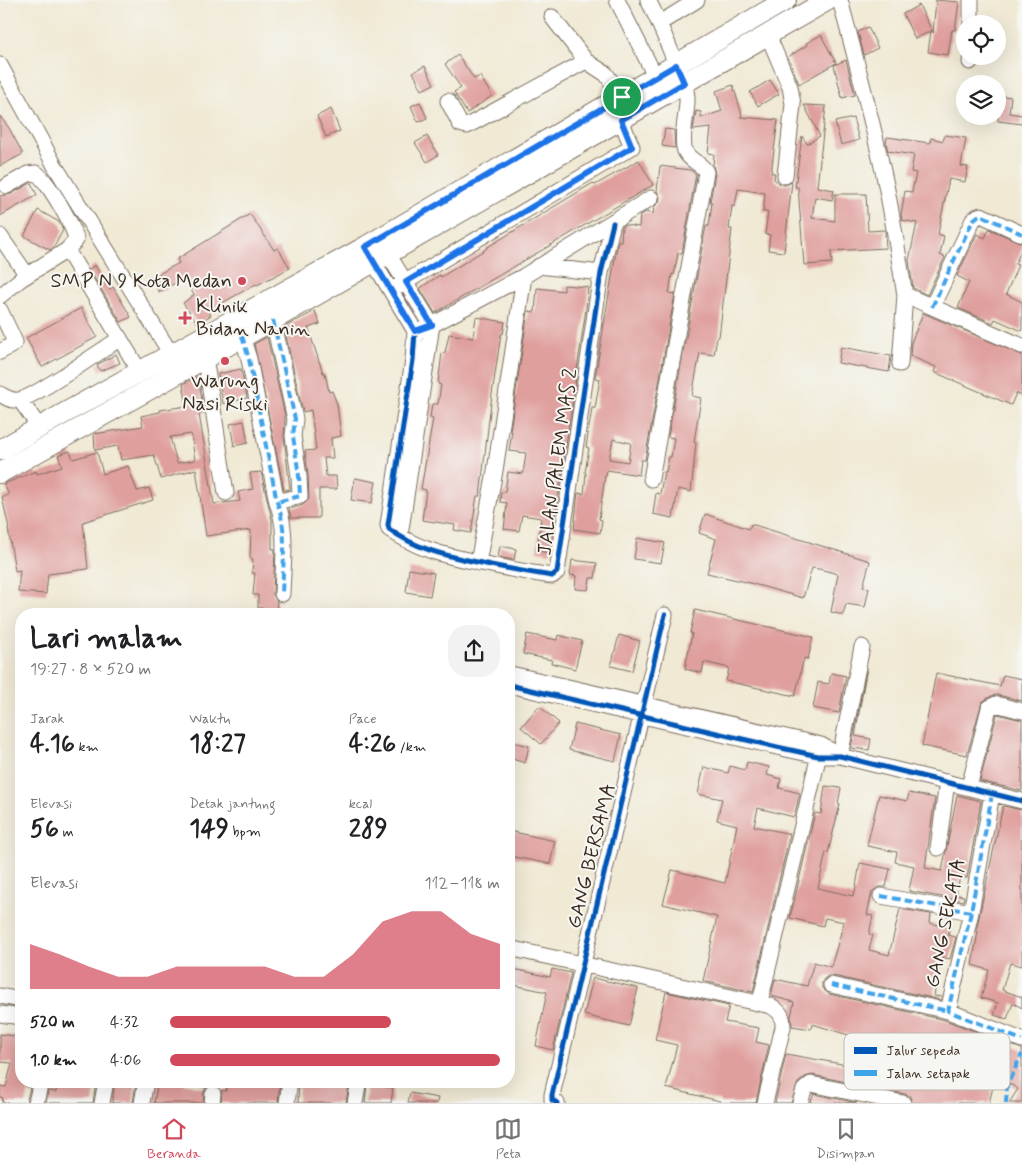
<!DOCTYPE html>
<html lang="id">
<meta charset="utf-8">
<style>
:root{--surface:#fff;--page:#f2f2f2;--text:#202124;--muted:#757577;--line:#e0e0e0;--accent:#d1495b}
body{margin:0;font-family:Mynerve,sans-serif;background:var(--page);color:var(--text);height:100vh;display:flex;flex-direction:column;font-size:19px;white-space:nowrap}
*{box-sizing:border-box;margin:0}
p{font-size:16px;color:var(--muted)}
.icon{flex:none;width:28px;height:28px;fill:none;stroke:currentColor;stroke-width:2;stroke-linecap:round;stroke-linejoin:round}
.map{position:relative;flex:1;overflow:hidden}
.side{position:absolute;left:15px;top:608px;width:500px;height:480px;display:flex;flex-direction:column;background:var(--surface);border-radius:20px;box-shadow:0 5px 20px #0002}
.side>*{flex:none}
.buttons{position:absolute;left:956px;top:15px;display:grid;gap:10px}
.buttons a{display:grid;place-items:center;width:50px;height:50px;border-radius:50%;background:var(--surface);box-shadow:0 5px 20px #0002;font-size:25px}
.pin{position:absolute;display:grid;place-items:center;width:42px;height:42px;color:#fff;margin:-21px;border:2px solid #fff;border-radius:50%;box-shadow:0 1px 5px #0007}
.round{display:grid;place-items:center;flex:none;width:52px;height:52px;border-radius:20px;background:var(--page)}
.summary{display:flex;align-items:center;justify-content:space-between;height:85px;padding:0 15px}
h1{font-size:28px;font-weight:700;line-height:38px}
.metrics{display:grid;grid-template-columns:repeat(3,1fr);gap:8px;height:85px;padding:5px 15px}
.metrics div{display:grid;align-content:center}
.metrics b{font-size:25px;font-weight:700}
.metrics small{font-size:14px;font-weight:400}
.metrics p{font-size:14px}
.chart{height:140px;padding:10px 15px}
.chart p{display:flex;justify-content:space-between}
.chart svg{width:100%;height:90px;margin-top:5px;fill:var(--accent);opacity:.7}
ul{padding:0 15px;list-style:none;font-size:16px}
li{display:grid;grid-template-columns:80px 60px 1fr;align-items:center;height:38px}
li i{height:12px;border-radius:6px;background:var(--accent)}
.tabs{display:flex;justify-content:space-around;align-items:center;height:70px;border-top:1px solid var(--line);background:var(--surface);font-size:14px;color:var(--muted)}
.tabs a{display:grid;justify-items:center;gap:2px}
.tabs .current{color:var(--accent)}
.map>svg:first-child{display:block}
.building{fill:#df9f9d;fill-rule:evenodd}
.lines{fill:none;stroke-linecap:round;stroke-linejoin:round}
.minor-casing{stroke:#7a6d5e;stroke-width:17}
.major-casing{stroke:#7a6d5e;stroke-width:22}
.minor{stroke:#fff;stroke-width:15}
.major{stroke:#fff;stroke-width:20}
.quiet{stroke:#3fa3ea;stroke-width:4;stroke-dasharray:8 4;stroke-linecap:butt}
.cycleway-casing{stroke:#f6f6f2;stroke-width:8}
.cycleway{stroke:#0057b8;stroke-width:5}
.route-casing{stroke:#fff;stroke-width:10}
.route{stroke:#1a73e8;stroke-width:6}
.poi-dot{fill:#d1495b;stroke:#f6f6f2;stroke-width:2}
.labels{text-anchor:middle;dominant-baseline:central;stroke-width:4;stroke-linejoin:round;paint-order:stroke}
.poi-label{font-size:20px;fill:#3b2a1e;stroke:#f6f6f2;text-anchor:end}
.street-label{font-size:20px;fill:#3b2a1e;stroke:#f6f6f2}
.key{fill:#f6f6f2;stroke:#beb9b2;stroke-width:1}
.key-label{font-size:14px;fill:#3b2a1e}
</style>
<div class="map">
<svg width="1022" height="1103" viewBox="0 0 1022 1103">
<rect width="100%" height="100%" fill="#f6f6f2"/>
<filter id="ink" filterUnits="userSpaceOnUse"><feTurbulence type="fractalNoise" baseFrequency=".02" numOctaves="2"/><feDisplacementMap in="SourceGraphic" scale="10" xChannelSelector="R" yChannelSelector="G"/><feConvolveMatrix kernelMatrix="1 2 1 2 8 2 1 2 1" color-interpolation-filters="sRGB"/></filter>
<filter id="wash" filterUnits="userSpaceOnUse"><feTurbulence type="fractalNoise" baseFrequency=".0096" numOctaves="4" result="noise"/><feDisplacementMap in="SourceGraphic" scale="20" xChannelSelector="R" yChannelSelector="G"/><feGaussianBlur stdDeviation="1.12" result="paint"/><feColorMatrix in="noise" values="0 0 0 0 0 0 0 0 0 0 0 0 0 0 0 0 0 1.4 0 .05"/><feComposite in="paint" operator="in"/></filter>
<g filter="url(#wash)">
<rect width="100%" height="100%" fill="#f0e9d4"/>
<g id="blocks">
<path class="building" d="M936,0L959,2L955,30H952L948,55L928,52L931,31L915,39L903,14L919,5L933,33Z
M868,27L878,48L864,55L858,32Z
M821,35L836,63L799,84L788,57L807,45L806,43Z
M458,55L474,79L480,76L492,96L467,113L454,92L461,88L445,64Z
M846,60L855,95L842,98L834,65Z
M425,66L434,84L422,90L413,72Z
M770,80L779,94L758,106L750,92Z
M733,85L742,115L740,117L778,120L771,173H775L774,179L780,184L784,185L792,182L784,252L768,250L770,235L765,234L768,212H763L765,193L738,189L735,206H732L729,229H732L719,337H717L714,355L700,353L692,396L701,398L694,442L696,443L691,492L678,489L673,518L653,514L656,493L660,494L664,472H666L669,457H671L674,438L668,437L706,226H709L712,202H710L715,174L713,165L714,154L708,153L711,128L693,130L696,111L701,112V118L722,111L716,91Z
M998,95L1011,97L1009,113L1022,115V124L998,121Z
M420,102L427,118L418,122L411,106Z
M804,105L826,106L817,187L834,190L832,200L815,197L812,218L835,221V194H866L868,231L885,230L886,248L831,251L832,263L804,265L798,187H795L802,136L807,144L820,136Z
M331,109L340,131L326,137L317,116Z
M0,116L9,128L23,154L0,166Z
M853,118L859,140L841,145L835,122Z
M665,129L674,130L675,148L662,146Z
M945,135L966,138L961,166L968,167L965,182L949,179L938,234L944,236L940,255L945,257L927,295L913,288L909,260L917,223L902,220L901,215L905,191L912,192L916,173L911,172L914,155L888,151L886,143L887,137L930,143L931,138L943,141Z
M427,136L438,155L427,162L415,143Z
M639,160L653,185L435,313L420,288L440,275L441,277L486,249V248L593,183L595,185Z
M660,166L690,170L696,174L682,253H678L674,275L672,274L669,293L675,294L645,460H641L639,475L607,470L606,476H605L599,519L602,520L600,533L574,529L578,493L584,494L586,473H585L589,448L586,447L592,408H595L600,379L595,378L617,246L618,241H621L622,227L625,225L639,227L640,215L646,212L653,214L654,207L659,202L660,197L657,191ZM613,439L631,443L628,462L609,459Z
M31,183L37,195L0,216V196L11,194Z
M38,210L59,222L63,230L54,247L50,250L24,236Z
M250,214L274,250L278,248L290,268L257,285L256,284L208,311L211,315L198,324L183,303L194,295L184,278L159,292L151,278L179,263L177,259Z
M989,229L1022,243V249L1015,264L1018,265L1006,294L1022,302V331L995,319L993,323L958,308L969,282L957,276L977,234L985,238Z
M95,265L110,289L113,287L131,317L121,322L89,269Z
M564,285L588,287L586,309L550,553L537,551L541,518L522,515L519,531L504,529L507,503L500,502L501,492H505L508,472L523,474L526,453L509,451L512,431H510L528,311L535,312L537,288L564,291Z
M81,308L97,337L42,367L26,338Z
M315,311L320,324L308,328L323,373H325L329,392L332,391L337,404L341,436L331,438L333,458H324L326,476H336L337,489H319V518H291L289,509L303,505L309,499L308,475L305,451L316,450L311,410L303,412L284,327Z
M923,313L1022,355V396L1016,393L1011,405L934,372L936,367L910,356L911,343Z
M476,317L505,322L503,334H501L492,394L480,496H477L471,533L454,530L455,525L422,520L426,490L421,489L433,419L430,418L432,404H438L441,385L438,384L442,353H445L449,334L473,338Z
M267,337L285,416L284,437L290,489L284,490L254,344Z
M841,347L891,356L889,372L838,363Z
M116,354L120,363L100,371L97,365Z
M241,369L247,398L223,404L218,374Z
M198,376L204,413L199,414L214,504L240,501L238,492L253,489L250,473L261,472L272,520V549H275L273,594L277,602L276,610L258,608V595H253L255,573H252L253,559L250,558L251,530L206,536L196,469L161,479L154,455L121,460L118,446L95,450L94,434L143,426L141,416L160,412V410L187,406L183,384ZM191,434L195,460L177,463L170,437Z
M244,421L248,443L234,446L230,424Z
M70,451L73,459L97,452L103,474L128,466L137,491L149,488L153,500L83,522L88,569L48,574L46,594L18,592L20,570L15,571L8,528H9L2,497L9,495L4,484L36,471L37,474L62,466L58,455Z
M355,478L376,482L372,503L351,500Z
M705,514L749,529L751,524L870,561L863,587L869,588L865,607L846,604L843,615L831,612L838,574L819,569L812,568L803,598L750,583L707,573L716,539L699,533Z
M637,538L665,543L661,563L634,559Z
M500,546L516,549L514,560L498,557Z
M572,560L597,563L595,578H590L588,590L575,589L576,576L570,575Z
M409,569L434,573L430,596L406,592Z
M695,610L813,637L808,659L804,658L795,696L726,681L729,668L704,662L702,673L685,669L692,633H690Z
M527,634L557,640L558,635L582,641L575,669L551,663L552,660L523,654Z
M619,635L640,641L632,671L611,666Z
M867,667L855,736L871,739L869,750L851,748Z
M831,673L846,676L839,713L813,708L818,682L829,684Z
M936,673L1000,686L1003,675L1022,679V701L998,695L991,696L982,702L967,755L922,746Z
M539,706L559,723L541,744L521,727Z
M997,714L1022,720V791L980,781Z
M575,724L621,735L615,761L569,750Z
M509,741L529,746L525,763L509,758Z
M747,762L769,767L767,775L781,779L779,788L800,793L794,817L758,808L754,826L790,834L753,992L703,981L717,917L663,904L672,870L725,883L737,825L717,820L722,799L698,794L704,767L728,773L730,766L745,770Z
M825,786L841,788L838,803L840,804L828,853L826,852L818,888L853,896L854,892H855L860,863L890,869L886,887H878L872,892L867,915L873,916L869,934L873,935L869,950L889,955L900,909L931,914L930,923L950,928L948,935L956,937L950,959L941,957L934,996L942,997L941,1000L833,976H828L824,979L822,983V988L829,994L945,1020L1022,1049V1103H1009L1018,1089L996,1075L989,1103H912L910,1096L905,1094L812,1075L805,1077L798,1083L791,1103H775L786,1054L847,1065L852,1036L812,1024L811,1029L792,1026L791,1017L794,1002L771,996L775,979L807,986L814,962L831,967L844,922L825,918L823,926L790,918L815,813L821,814Z
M909,793L935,798L925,868L942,871L957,795L981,801L967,878L960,877L956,895L964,896L963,901L909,891L914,866L895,862L897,852L867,846L879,795L907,801Z
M1003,806L1022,810V966L1010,963L1002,990L1022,997V1008L1013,1003L1007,1019L994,1015L998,1003L981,998L989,970L972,965L978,931H976Z
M509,831L555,841L550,864L509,856Z
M509,968L550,977L552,969L571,973L553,1050L536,1046L547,992L509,984Z
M593,978L638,988L629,1026L584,1015Z
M666,992L729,1006L725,1022L759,1028L756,1042L769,1045L756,1103H720V1101L666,1088L677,1045L655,1040Z
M0,1034L21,1037V1081H27L26,1087L30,1088L26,1103H2L3,1098L0,1097V1086L6,1087L12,1063L0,1062Z
M58,1081H96L93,1103H46L48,1091L56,1092Z
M115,1081L136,1083L133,1103H112Z
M158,1081H184L183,1083L206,1088L204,1092L203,1103H154Z
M228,1081H280L278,1103H221L222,1090L226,1091Z
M299,1081H330L349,1085L346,1103H298Z
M367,1084L393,1088L391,1103H365Z
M410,1093L438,1098L437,1103H408Z
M814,1094L857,1103H810Z"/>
</g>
</g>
<g filter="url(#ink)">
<use href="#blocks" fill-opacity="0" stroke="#7a6d5e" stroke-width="1"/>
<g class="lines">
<defs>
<path id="minor" d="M617,0L660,86
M648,0C659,21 667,42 676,64C680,75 686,84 687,97C688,111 680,137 685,151C689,161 702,163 706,172L651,479
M840,0C857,63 874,126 887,190C894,225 899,260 905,295L1022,346
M971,0V24
M552,17L586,61
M660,23L697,0
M768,35L790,87L793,104L785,176
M970,62L971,56
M0,65L55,166L171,354
M448,101L460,124L467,126L586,61L606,74L622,97
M7,186L28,174L36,173C46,178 75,228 76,240L67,250L140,372
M0,236L27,275
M383,246L432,325
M368,253L415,331
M539,266L601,273
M392,290L632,147L621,120
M0,296L21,279L67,250
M932,307L973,220L978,216L981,215L1022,234
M0,310L15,342L12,345L0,352
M273,320L295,419L293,436L299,476L300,496L277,502
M415,331L413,360L388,525L389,529C415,548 442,555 472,561C499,567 525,572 552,576L557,572L601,273L613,223
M415,331L432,325L524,276L651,198
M242,336L249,359L277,502C288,531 283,563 282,594
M205,357L226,493
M900,364L905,295
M0,394C5,397 11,401 18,400C30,400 104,349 119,339
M20,400L40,428
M400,536L432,325
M478,563L495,471L524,276
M509,680L511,674L821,745L839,755
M509,685L777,747L818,756H840L1022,801
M840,756L862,647
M969,787L989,708L996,704L1022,711
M992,794L971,912L948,1011L1022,1040
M938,848L947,782
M881,896L971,912
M509,948L771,1006C781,1012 783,1016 783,1027L765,1103
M831,985L948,1011
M0,996L21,1000
M760,1002L821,746
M0,1014L21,1017
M36,1103L41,1081
M102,1103L106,1081
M142,1103L146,1081
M212,1103L213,1094
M287,1103L290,1081
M355,1103L358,1086
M557,1103L552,1100V1095L665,615
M800,1103L804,1090L811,1084L903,1103"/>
<path id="major" d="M0,450L63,414L365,247L786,0
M0,473L273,320L828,0"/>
</defs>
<use href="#minor" class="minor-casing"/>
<use href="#major" class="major-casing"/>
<use href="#minor" class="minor"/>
<use href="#major" class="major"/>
<path class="quiet" d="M932,307L973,220L978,216L981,215L1022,234
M273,320L295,419L293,436L299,476L300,496L277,502
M242,336L249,359L277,502C288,531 283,563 282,594
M992,794L971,912L948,1011L1022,1040
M881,896L971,912
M831,985L948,1011
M1006,1103L1007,1085L1022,1054"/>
<defs>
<path id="cycleway" d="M415,331L413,360L388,525L389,529C415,548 442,555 472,561C499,567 525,572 552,576L557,572L601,273L613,223
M509,685L777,747L818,756H840L1022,801
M557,1103L552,1100V1095L665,615"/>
</defs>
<use href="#cycleway" class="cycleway-casing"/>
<use href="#cycleway" class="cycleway"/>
</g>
</g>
<g class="lines" filter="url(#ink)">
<defs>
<path id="route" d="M676,65L684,83L621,120L632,147L406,282L432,325L415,331L365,247Z"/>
</defs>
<use href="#route" class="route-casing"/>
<use href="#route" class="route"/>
</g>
<g class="poi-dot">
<circle cx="242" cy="281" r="5"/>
<path d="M182.5 310.5h5v5h5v5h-5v5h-5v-5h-5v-5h5z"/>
<circle cx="225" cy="361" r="5"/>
</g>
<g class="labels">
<g class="poi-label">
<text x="232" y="281">SMP N 9 Kota Medan</text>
<text x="196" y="306" text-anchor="start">Klinik<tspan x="196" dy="23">Bidan Nanin</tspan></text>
<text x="225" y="381" text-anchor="middle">Warung<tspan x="225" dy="23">Nasi Riski</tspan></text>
</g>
<g class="street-label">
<text transform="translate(558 462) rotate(-82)">JALAN PALEM MAS 2</text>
<text transform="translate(592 856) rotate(-76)">GANG BERSAMA</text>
<text transform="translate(946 923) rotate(-78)">GANG SEKATA</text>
</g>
</g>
<rect x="844" y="1033" width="166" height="57" rx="8" class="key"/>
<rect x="854" y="1047" width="23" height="7" fill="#0057b8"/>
<rect x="854" y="1070" width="23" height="6" fill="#3fa3ea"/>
<g class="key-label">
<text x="886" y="1055">Jalur sepeda</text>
<text x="886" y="1078">Jalan setapak</text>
</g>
</svg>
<div class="buttons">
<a><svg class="icon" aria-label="locate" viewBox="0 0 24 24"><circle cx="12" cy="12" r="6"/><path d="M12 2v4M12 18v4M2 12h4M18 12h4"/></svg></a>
<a><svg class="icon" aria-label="layers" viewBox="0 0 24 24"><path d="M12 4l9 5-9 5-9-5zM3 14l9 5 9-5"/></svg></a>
</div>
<div class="pin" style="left:622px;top:97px;background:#1e9e55"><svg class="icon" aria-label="arrive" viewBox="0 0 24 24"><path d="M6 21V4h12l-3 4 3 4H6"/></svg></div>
<section class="side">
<div class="summary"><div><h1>Lari malam</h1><p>19:27 · 8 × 520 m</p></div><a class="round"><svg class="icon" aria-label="share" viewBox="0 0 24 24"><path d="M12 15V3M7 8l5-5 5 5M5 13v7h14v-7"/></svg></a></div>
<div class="metrics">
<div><p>Jarak</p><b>4.16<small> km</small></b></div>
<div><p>Waktu</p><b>18:27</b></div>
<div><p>Pace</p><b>4:26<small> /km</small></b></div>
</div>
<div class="metrics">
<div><p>Elevasi</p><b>56<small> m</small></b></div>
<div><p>Detak jantung</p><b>149<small> bpm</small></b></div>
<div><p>kcal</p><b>289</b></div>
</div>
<div class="chart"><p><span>Elevasi</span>112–118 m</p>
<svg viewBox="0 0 160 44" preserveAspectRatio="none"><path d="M0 44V22L10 27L20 33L30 38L40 38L50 33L60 33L70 33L80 33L90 38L100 38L110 27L120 11L130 6L140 6L150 17L160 22V44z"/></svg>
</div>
<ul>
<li><b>520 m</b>4:32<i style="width:67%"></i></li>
<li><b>1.0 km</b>4:06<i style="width:100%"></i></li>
</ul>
</section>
</div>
<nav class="tabs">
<a class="current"><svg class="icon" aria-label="home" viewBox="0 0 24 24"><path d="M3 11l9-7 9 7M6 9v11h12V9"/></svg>Beranda</a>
<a><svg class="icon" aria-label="map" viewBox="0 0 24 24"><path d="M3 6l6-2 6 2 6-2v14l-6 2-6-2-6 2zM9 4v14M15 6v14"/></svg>Peta</a>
<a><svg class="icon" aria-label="saved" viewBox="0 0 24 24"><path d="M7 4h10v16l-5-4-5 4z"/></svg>Disimpan</a>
</nav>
